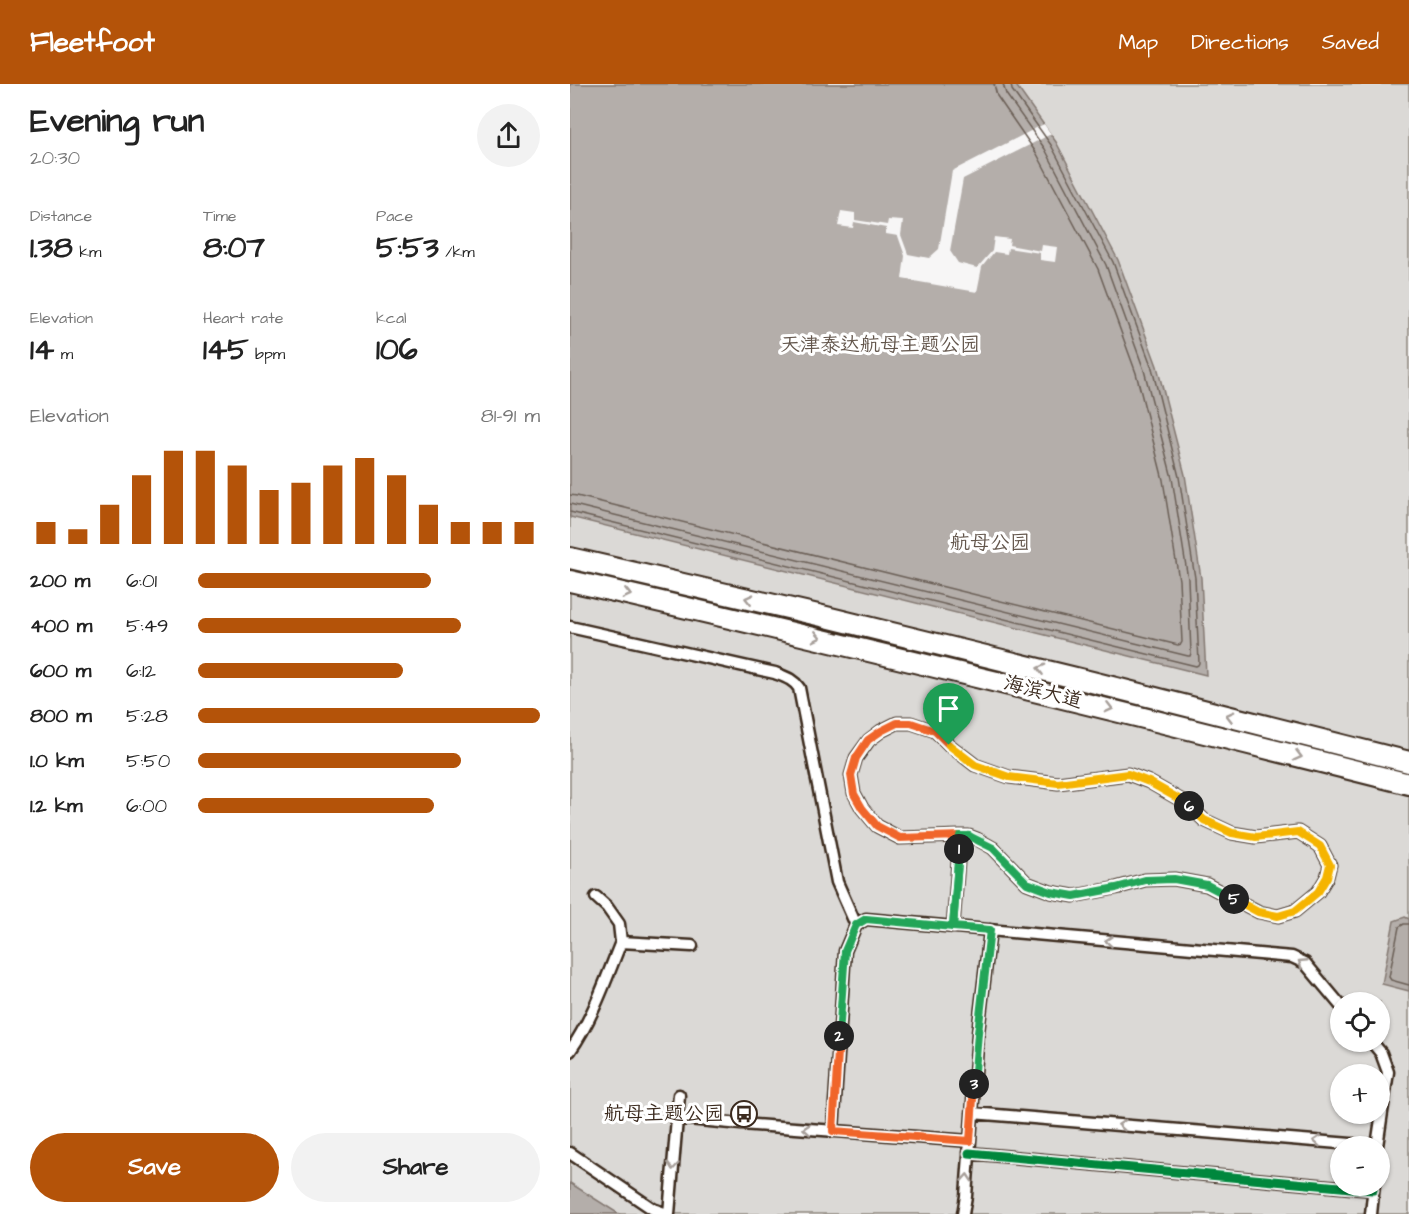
<!DOCTYPE html>
<meta charset="utf-8">
<style>
:root{--surface:#fff;--page:#f2f2f2;--text:#222;--muted:#767676;--accent:#b45309}
body{margin:0;font-family:"Architects Daughter","LXGW WenKai TC",sans-serif;background:var(--page);color:var(--text);height:100vh;display:flex;flex-direction:column;font-size:22px;white-space:nowrap}
*{box-sizing:border-box;margin:0}
p{font-size:20px;color:var(--muted)}
.icon{flex:none;width:33px;height:33px;fill:none;stroke:currentColor;stroke-width:2;stroke-linecap:round;stroke-linejoin:round}
.map{position:relative;flex:1;overflow:hidden}
.sheet{display:flex;flex-direction:column;background:var(--surface);width:570px}
.sheet>*{flex:none}
.buttons{position:absolute;left:760px;top:908px;display:grid;gap:12px}
.buttons a{display:grid;place-items:center;width:60px;height:60px;border-radius:50%;background:var(--surface);box-shadow:0 2px 4px #0004;font-size:30px}
.pin{position:absolute;display:grid;place-items:center;width:51px;height:51px;color:#fff;margin:-62px -26px;border-radius:50% 50% 50% 0;rotate:-45deg;box-shadow:0 0 6px #0007}
.pin .icon{rotate:45deg}
.km{position:absolute;width:30px;height:30px;margin:-15px;border-radius:50%;background:#222;color:#fff;font-size:16px;line-height:30px;text-align:center}
.round{display:grid;place-items:center;flex:none;width:63px;height:63px;border-radius:32px;background:var(--page)}
.summary{display:flex;align-items:center;justify-content:space-between;height:102px;padding:0 30px}
h1{font-size:33px;font-weight:700;line-height:45px}
.stats{display:grid;grid-template-columns:repeat(3,1fr);gap:9px;height:102px;padding:6px 30px}
.stats div{display:grid;align-content:center}
.stats b{font-size:30px;font-weight:700}
.stats small{font-size:16px;font-weight:400}
.stats p{font-size:16px}
.chart{height:168px;padding:12px 30px}
.chart p{display:flex;justify-content:space-between}
.chart svg{width:100%;height:108px;margin-top:6px;stroke:var(--accent);stroke-width:6}
.action{display:flex;gap:12px;margin-top:auto;padding:12px 30px}
.action a{flex:1;height:69px;border-radius:36px;background:var(--accent);color:#fff;font-size:24px;font-weight:700;line-height:69px;text-align:center}
.action a+a{background:var(--page);color:var(--text)}
ul{padding:0 30px;list-style:none;font-size:20px}
li{display:grid;grid-template-columns:96px 72px 1fr;align-items:center;height:45px}
li i{height:15px;border-radius:8px;background:var(--accent)}
header{display:flex;align-items:center;gap:36px;box-sizing:border-box;height:84px;padding:0 30px;background:var(--accent);color:#fff}
header strong{font-size:28px}
nav{display:flex;gap:33px;margin-inline-start:auto;font-size:21px}
main{display:flex;flex:1;min-height:0}
.map>svg:first-child{display:block}
.green{fill:#dbd9d6;stroke:#8b827a;stroke-width:1.5;fill-rule:evenodd}
.water{fill:#b4aeaa;stroke:#847972;stroke-width:1.5}
.pier{fill:#f7f6f6}
.lines{fill:none;stroke-linecap:round;stroke-linejoin:round}
.shore{stroke:#6b5f56;stroke-width:1.5}
.street-casing{stroke:#3b2a1e;stroke-width:15}
.highway-casing{stroke:#3b2a1e;stroke-width:24}
.street{stroke:#fff;stroke-width:10}
.highway{stroke:#fff;stroke-width:20}
.cycleway-casing{stroke:#fff;stroke-width:13}
.cycleway{stroke:#00873e;stroke-width:9}
.oneway{stroke:#a79f9a}
.split-1-casing{stroke:#fff;stroke-width:12}
.split-2-casing{stroke:#fff;stroke-width:12}
.split-3-casing{stroke:#fff;stroke-width:12}
.split-4-casing{stroke:#fff;stroke-width:12}
.split-5-casing{stroke:#fff;stroke-width:12}
.split-6-casing{stroke:#fff;stroke-width:12}
.split-7-casing{stroke:#fff;stroke-width:12}
.split-1{stroke:#f0652b;stroke-width:8}
.split-2{stroke:#22a559;stroke-width:8}
.split-3{stroke:#f0652b;stroke-width:8}
.split-4{stroke:#22a559;stroke-width:8}
.split-5{stroke:#22a559;stroke-width:8}
.split-6{stroke:#f5b400;stroke-width:8}
.split-7{stroke:#f5b400;stroke-width:8}
.labels{text-anchor:middle;dominant-baseline:central;stroke-width:6;stroke-linejoin:round;paint-order:stroke}
.park-label{font-size:20px;fill:#63564c;stroke:#fff}
.street-label{font-size:20px;fill:#3b2a1e;stroke:#fff}
.poi-label{font-size:20px;fill:#3b2a1e;stroke:#fff;text-anchor:end}
</style>
<header>
<strong>Fleetfoot</strong>
<nav><a>Map</a><a>Directions</a><a>Saved</a></nav>
</header>
<main>
<section class="sheet">
<div class="summary"><div><h1>Evening run</h1><p>20:30</p></div><a class="round"><svg class="icon" aria-label="share" viewBox="0 0 24 24"><path d="M12 15V3M7 8l5-5 5 5M5 13v7h14v-7"/></svg></a></div>
<div class="stats">
<div><p>Distance</p><b>1.38<small> km</small></b></div>
<div><p>Time</p><b>8:07</b></div>
<div><p>Pace</p><b>5:53<small> /km</small></b></div>
</div>
<div class="stats">
<div><p>Elevation</p><b>14<small> m</small></b></div>
<div><p>Heart rate</p><b>145<small> bpm</small></b></div>
<div><p>kcal</p><b>106</b></div>
</div>
<div class="chart"><p><span>Elevation</span>81–91 m</p>
<svg viewBox="0 0 160 44" preserveAspectRatio="none"><path d="M5 44V35M15 44V38M25 44V28M35 44V16M45 44V6M55 44V6M65 44V12M75 44V22M85 44V19M95 44V12M105 44V9M115 44V16M125 44V28M135 44V35M145 44V35M155 44V35"/></svg>
</div>
<ul>
<li><b>200 m</b>6:01<i style="width:68%"></i></li>
<li><b>400 m</b>5:49<i style="width:77%"></i></li>
<li><b>600 m</b>6:12<i style="width:60%"></i></li>
<li><b>800 m</b>5:28<i style="width:100%"></i></li>
<li><b>1.0 km</b>5:50<i style="width:77%"></i></li>
<li><b>1.2 km</b>6:00<i style="width:69%"></i></li>
</ul>
<div class="action"><a>Save</a><a>Share</a></div>
</section>
<div class="map">
<svg width="839" height="1130" viewBox="0 0 839 1130">
<rect width="100%" height="100%" fill="#f7f6f6"/>
<filter id="ink" filterUnits="userSpaceOnUse"><feTurbulence type="fractalNoise" baseFrequency=".0167" numOctaves="2"/><feDisplacementMap in="SourceGraphic" scale="12" xChannelSelector="R" yChannelSelector="G"/><feConvolveMatrix kernelMatrix="1 2 1 2 8 2 1 2 1" color-interpolation-filters="sRGB"/></filter>
<g filter="url(#ink)">
<path class="green" d="M0,0H839V1130H0ZM771,918H810V957H771ZM771,990H810V1029H771ZM771,1062H810V1101H771Z"/>
<path class="water" d="M0,0H445L486,58L548,176L587,282L615,391L631,494L636,591L0,433Z
M835,833L839,835V907L812,900L824,837Z
M0,1099L49,1130H0Z"/>
<path class="pier" d="M474,40L481,50L393,95L380,167L388,179L407,184L422,167L424,153L440,155L439,161L471,167L472,161L487,163L485,178L470,176V169L438,164L437,170L424,168L412,183L407,208L332,195L335,172L328,152L316,150V144L284,138L283,144L268,142L271,127L285,129V136L317,141L318,136L333,137L331,151L338,170L359,174L369,165L382,87Z"/>
<g class="lines">
<path class="shore" d="M0,411L7,412L608,561L611,560L612,558L609,496L593,396L566,289L528,185L467,70L427,12L424,0
M0,420L618,572H620L621,569L618,495L602,394L574,286L536,181L475,65L436,10L433,0
M0,428L626,582L628,581L629,579L625,494L609,393L582,284L543,178L481,61L442,6L441,0
M839,840H834L829,843L819,893L821,896L839,901"/>
<defs>
<path id="street" d="M0,543L205,589C215,593 223,595 229,604L267,798L286,841
M26,813L37,823L49,840L51,858
M383,843L390,752L330,754L307,742L292,724L284,709L281,691L286,674L299,656L311,647L327,639H341L365,647L379,661L405,681L439,693L488,699L558,690L579,698L616,719L634,736L662,749L686,753L728,748L750,762L760,781L757,793L748,808L725,827L708,832L689,828L637,801L604,795L575,796L546,804L504,812L481,808L457,799L423,764L407,755L399,752H390
M801,957L811,969L818,988L807,1062
M0,967C23,934 36,895 51,858L122,862
M402,1029L805,1062
M108,1034L171,1040L400,1057
M263,1047L275,867L286,841L296,835L722,873L735,879L771,922
M0,1069L83,1125L97,1130
M399,1069L803,1106
M99,1130L109,1011
M393,1130L396,1112L408,949L420,846
M801,1130L804,1101"/>
<path id="highway" d="M0,474L248,531L522,598L839,678
M0,497C281,561 560,630 839,700"/>
</defs>
<use href="#street" class="street-casing"/>
<use href="#highway" class="highway-casing"/>
<use href="#street" class="street"/>
<use href="#highway" class="highway"/>
<defs>
<path id="cycleway" d="M383,843L390,752L330,754L307,742L292,724L284,709L281,691L286,674L299,656L311,647L327,639H341L365,647L379,661L405,681L439,693L488,699L558,690L579,698L616,719L634,736L662,749L686,753L728,748L750,762L760,781L757,793L748,808L725,827L708,832L689,828L637,801L604,795L575,796L546,804L504,812L481,808L457,799L423,764L407,755L399,752H390
M399,1069L803,1106"/>
</defs>
<use href="#cycleway" class="cycleway-casing"/>
<use href="#cycleway" class="cycleway"/>
</g>
<defs><path id="oneway-chevron" d="M-2-3.5L2.5 0L-2 3.5" fill="none" stroke-width="1.6" stroke-linecap="round" stroke-linejoin="round" transform="scale(1.5)"/></defs>
<g class="oneway">
<use href="#oneway-chevron" transform="translate(57 510) rotate(13)"/>
<use href="#oneway-chevron" transform="translate(179 515) rotate(-167)"/>
<use href="#oneway-chevron" transform="translate(247 553) rotate(13)"/>
<use href="#oneway-chevron" transform="translate(471 585) rotate(-166)"/>
<use href="#oneway-chevron" transform="translate(539 624) rotate(14)"/>
<use href="#oneway-chevron" transform="translate(660 632) rotate(-166)"/>
<use href="#oneway-chevron" transform="translate(728 672) rotate(14)"/>
<use href="#oneway-chevron" transform="translate(539 857) rotate(-175)"/>
<use href="#oneway-chevron" transform="translate(732 879) rotate(-147)"/>
<use href="#oneway-chevron" transform="translate(552 1041) rotate(-175)"/>
<use href="#oneway-chevron" transform="translate(237 1045) rotate(-176)"/>
<use href="#oneway-chevron" transform="translate(747 1057) rotate(-175)"/>
<use href="#oneway-chevron" transform="translate(103 1082) rotate(95)"/>
<use href="#oneway-chevron" transform="translate(397 1094) rotate(-86)"/>
</g>
</g>
<g class="lines" filter="url(#ink)">
<defs>
<path id="split-1" d="M379,661L365,647L341,639H327L311,647L298,656L286,674L281,691L284,710L292,724L307,742L330,754L390,752L389,765"/>
<path id="split-2" d="M269,952L275,867L286,841L296,835L383,843L389,765"/>
<path id="split-3" d="M269,952L263,1047L400,1057L404,1000"/>
<path id="split-4" d="M399,752H390L383,843L420,846L408,949L404,1000"/>
<path id="split-5" d="M399,752L423,764L457,799L481,808L504,812L546,804L575,796L604,795L637,801L664,815"/>
<path id="split-6" d="M619,722L634,736L662,749L686,753L728,748L750,762L760,781L757,793L748,808L725,827L708,832L688,828L664,815"/>
<path id="split-7" d="M379,661L405,681L439,693L488,699L558,690L579,698L616,719L619,722"/>
</defs>
<use href="#split-1" class="split-1-casing"/>
<use href="#split-2" class="split-2-casing"/>
<use href="#split-3" class="split-3-casing"/>
<use href="#split-4" class="split-4-casing"/>
<use href="#split-5" class="split-5-casing"/>
<use href="#split-6" class="split-6-casing"/>
<use href="#split-7" class="split-7-casing"/>
<use href="#split-1" class="split-1"/>
<use href="#split-2" class="split-2"/>
<use href="#split-3" class="split-3"/>
<use href="#split-4" class="split-4"/>
<use href="#split-5" class="split-5"/>
<use href="#split-6" class="split-6"/>
<use href="#split-7" class="split-7"/>
</g>
<defs>
<symbol id="bus-ring" viewBox="-11 -11 22 22"><circle r="9.5" fill="#fff" stroke="#3b2a1e" stroke-width="1.5"/><path d="M-5-6H5V4H4V6H2V4H-2V6H-4V4H-5ZM-3.5-4V0h7V-4ZM-3.5 1.2v1.5H-2V1.2ZM2 1.2v1.5H3.5V1.2Z" fill="#3b2a1e"/></symbol>
</defs>
<g fill-rule="evenodd">
<use href="#bus-ring" x="159" y="1015" width="30" height="30"/>
</g>
<g class="labels">
<g class="park-label">
<text x="310" y="261">天津泰达航母主题公园</text>
<text x="420" y="459">航母公园</text>
</g>
<g class="street-label">
<text transform="translate(473 608) rotate(14)">海滨大道</text>
</g>
<g class="poi-label">
<text x="154" y="1030">航母主题公园</text>
</g>
</g>
</svg>
<div class="buttons">
<a><svg class="icon" aria-label="locate" viewBox="0 0 24 24"><circle cx="12" cy="12" r="6"/><path d="M12 2v4M12 18v4M2 12h4M18 12h4"/></svg></a>
<a>+</a>
<a>−</a>
</div>
<div class="pin" style="left:379px;top:661px;background:#1e9e55"><svg class="icon" aria-label="arrive" viewBox="0 0 24 24"><path d="M6 21V4h12l-3 4 3 4H6"/></svg></div>
<b class="km" style="left:389px;top:765px">1</b>
<b class="km" style="left:269px;top:952px">2</b>
<b class="km" style="left:404px;top:1000px">3</b>
<b class="km" style="left:664px;top:815px">5</b>
<b class="km" style="left:619px;top:722px">6</b>
</div>
</main>
